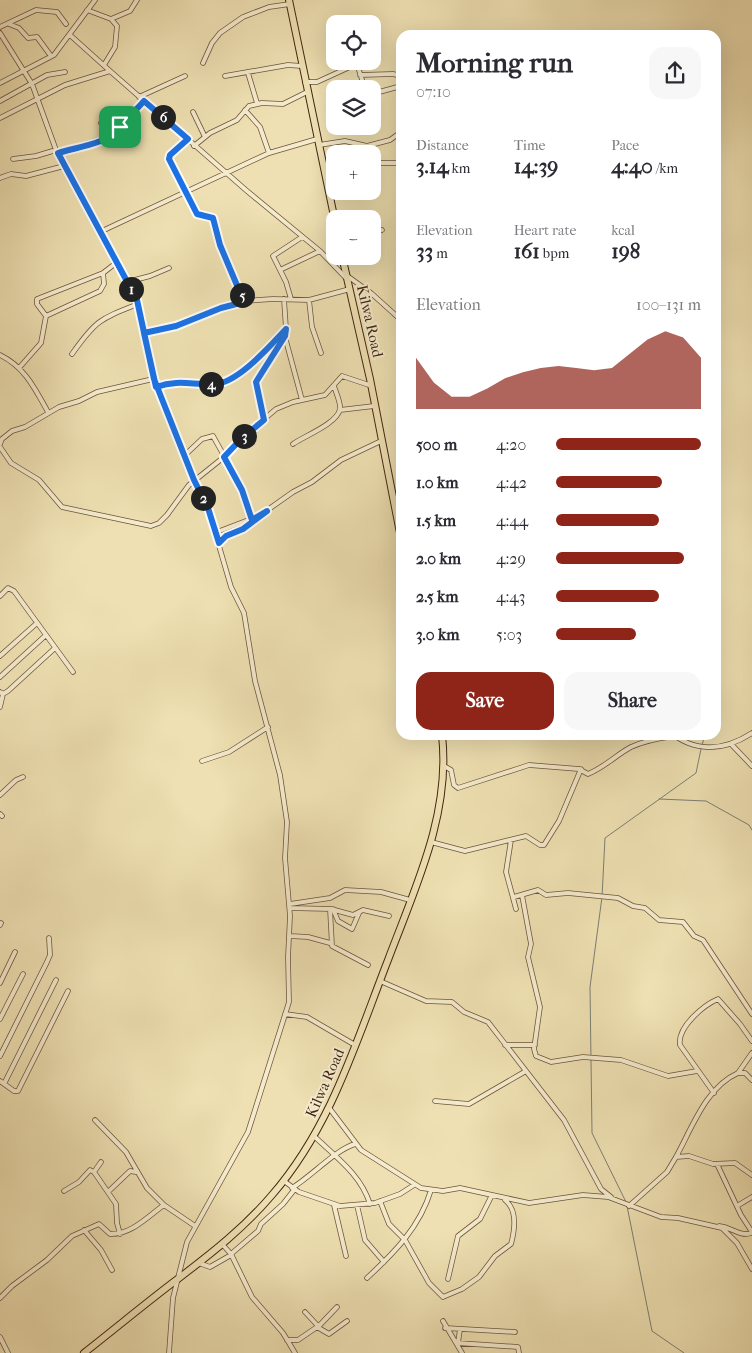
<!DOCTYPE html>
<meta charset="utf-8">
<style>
:root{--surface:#fff;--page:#f7f7f7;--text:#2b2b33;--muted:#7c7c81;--accent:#8f2418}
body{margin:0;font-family:"IM FELL French Canon",serif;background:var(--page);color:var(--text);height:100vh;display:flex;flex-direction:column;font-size:19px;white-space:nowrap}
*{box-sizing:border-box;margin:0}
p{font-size:16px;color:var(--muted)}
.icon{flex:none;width:28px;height:28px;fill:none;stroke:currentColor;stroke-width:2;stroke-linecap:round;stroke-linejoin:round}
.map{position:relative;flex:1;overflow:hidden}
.panel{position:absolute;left:396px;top:30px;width:325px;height:710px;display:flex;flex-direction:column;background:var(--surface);border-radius:15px;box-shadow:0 5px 20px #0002}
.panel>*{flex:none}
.tools{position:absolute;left:326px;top:15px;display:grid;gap:10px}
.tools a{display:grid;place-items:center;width:55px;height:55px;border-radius:10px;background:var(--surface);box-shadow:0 5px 20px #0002;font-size:25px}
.pin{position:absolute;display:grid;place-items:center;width:42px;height:42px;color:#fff;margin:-21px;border-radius:10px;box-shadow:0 2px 8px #0006}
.km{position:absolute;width:25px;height:25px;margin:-12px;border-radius:50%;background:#222;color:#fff;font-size:14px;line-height:25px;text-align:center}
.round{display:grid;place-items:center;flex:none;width:52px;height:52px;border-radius:15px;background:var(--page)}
.summary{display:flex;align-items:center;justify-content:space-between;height:85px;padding:0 20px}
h1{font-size:28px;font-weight:800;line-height:38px}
.stats{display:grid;grid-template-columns:repeat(3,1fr);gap:8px;height:85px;padding:5px 20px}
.stats div{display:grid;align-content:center}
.stats b{font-size:21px;font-weight:800}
.stats small{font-size:14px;font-weight:400}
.stats p{font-size:14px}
.chart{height:140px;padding:10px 20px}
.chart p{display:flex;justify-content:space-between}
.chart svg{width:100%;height:90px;margin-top:5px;fill:var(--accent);opacity:.7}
.primary-button{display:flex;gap:10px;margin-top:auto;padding:10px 20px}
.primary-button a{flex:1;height:58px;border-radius:15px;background:var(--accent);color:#fff;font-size:20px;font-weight:800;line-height:58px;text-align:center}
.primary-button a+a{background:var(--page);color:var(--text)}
ul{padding:0 20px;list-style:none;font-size:16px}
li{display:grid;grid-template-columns:80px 60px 1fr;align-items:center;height:38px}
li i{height:12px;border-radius:6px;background:var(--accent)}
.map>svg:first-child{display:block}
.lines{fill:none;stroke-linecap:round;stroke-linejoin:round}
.stream{stroke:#7b7f77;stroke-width:1}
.minor-casing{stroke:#6e543c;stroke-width:5.5}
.highway-casing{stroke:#432614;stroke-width:8}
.minor{stroke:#f4ebcd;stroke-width:4}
.highway{stroke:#eee0b2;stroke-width:6}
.route-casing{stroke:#fff;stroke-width:10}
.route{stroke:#1a73e8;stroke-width:6}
.labels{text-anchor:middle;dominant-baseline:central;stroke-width:4;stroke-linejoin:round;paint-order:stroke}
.street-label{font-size:15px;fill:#432614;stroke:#f4ebcd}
</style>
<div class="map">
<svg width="752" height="1353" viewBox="0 0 752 1353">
<rect width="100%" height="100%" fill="#eee0b2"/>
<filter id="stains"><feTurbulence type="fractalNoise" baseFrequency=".004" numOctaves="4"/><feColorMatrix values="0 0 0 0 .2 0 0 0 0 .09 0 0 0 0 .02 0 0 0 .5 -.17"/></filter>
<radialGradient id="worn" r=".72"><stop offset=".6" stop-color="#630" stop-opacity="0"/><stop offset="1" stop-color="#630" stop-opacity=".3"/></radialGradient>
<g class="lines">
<path class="stream" d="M716,685V688
M702,745L705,735
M659,799L706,801L749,825L752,830
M626,1202L592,1133L590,987L602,897L605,838L696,773L701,749
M627,1206L652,1331L684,1353"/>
<defs>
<path id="minor" d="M87,10L111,19L117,26L115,47L104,65
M111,19L130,11L137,0
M9,24L19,28L28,38L37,37L51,56
M0,27L36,10L57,12L66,24
M0,33L32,84L56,150L137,300L153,379L194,480L208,508L231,587L244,613L255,681L280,775L287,822L285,858L290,916L288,957L289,1002L248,1132L187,1242L173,1298L169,1353
M70,35L110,71
M203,63L212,43L220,33L243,17L269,7L290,4
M357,64L365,89
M248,73L257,103
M360,75L393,74L401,76
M225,76L288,65L302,66
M305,82H317L363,61
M0,83L54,55L95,0
M372,94L401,86
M139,97L185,76
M0,101L47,75L65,72
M245,110L260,127L269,153
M193,112L205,137
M0,118L65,85L110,71L247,191L320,251L345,277
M101,123L106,131L117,132
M188,139L170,155L169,159L197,214L213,218L220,245L244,301
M319,145L345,141L367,146L390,140L401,132
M194,146L210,133L237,120L249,106L262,103L283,104L307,92
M58,153L115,134L144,101
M13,159L36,156L56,150
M372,163H401
M0,178L11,174L26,176L64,166
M102,231L269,153L317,139
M372,232L382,230
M280,270L320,251
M346,275L371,293L401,320
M127,282L150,276L169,268
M291,299L286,282L273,256L302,237
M309,300L312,327L321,353
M46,316L37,304V299L103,273
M145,333L176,326L221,307L244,301L273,299L309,300L350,289
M285,337L302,400
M72,354C96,320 100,319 138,304
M0,355C25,367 35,389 48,412
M19,368L41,343L46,316L100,291L104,284L103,273L116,263
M156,387C183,377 197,388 221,384C236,381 274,341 286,329L284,299
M340,410L374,406
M265,420L256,382L285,336
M0,444L2,439L12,431L25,427L59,407L79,401L97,392L153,379
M293,444C304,436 337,424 340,409C341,403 336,393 334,386
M0,447L11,463L39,480L62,507L151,526L159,523L167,515L189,485L224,457L241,439L276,409L293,402L325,395L342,376L372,386
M184,456L202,439L213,436L243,490L252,519
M217,532L259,516L293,492L312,482L341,460L381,441
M219,543C227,533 241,529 252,521
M0,596L8,588L14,591L73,672
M0,656L37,623
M0,677L46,635
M0,692L3,694L8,691L55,648
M0,707L3,694
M732,745L752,766
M202,761L229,752L268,727
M444,766L451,770L454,785L458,788L529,765L579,769L588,774C605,767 616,755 631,747C644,741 660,738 674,736C679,738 683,741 688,743C711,752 732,746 752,733
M0,795L16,780L23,777
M0,814L2,816
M511,840L506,872L516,909
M431,842L465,851L526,836L540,845H544L559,821L581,769
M522,895L531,944L528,957L540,1007L534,1049L536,1056L551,1062L583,1057L621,1060L668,1076L697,1071
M514,897L538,890L546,895L568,893L618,898L633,906L645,908L659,920L683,922L694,936L703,940L752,1014
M290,904L330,898L345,890L381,892L410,900
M290,908L331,909L353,915L363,910L389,916
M330,909L332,946L368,965
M333,909L338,921L352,929L359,913
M0,925L1,923
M290,936L308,937L330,943
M380,981L426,1001L452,1002L464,1012L488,1022L564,1120L601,1189L611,1197
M0,983L15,952
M285,1014L307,1017L355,1045
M0,1019L23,974
M505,1045H535
M0,1056L47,962L50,955L49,938
M738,1073L752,1053
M0,1081L14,1091H18L68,991
M4,1084L56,980
M714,1093L680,1045C677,1027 704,1005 718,999L740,1024L752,1041
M435,1101L469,1104L526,1071
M330,1109L361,1150L421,1188L443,1191L460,1188L529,1203L583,1195L608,1197L661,1217L678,1218L722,1228L737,1243L752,1269
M95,1120L126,1152L147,1188L164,1205L195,1226
M315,1137C336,1157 361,1175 370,1204
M676,1157C692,1128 706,1087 738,1073H745L752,1080
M101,1162L94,1172L116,1204L117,1223L120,1234
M717,1164L741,1215L752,1232
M284,1181L299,1192L340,1206L375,1203L400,1194L414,1185
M292,1188C312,1176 335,1150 355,1144
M64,1191L79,1182L90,1170L94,1172
M109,1191L130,1171L136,1172
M380,1201L389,1224L405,1240L429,1283L443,1297L462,1289L479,1277L495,1256L511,1244C515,1229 518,1210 505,1200
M334,1205L346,1256
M357,1205L365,1240L384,1262
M629,1206L667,1172L676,1157L689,1156L713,1164L735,1163L752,1175
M737,1206L752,1197
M719,1226C732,1227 739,1237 752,1233
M84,1230L101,1250L112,1270
M222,1244L231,1254L252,1297L283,1333L295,1353
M231,1254L258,1231L261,1224L283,1204L294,1190
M199,1263L210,1267L231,1255
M367,1278C394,1253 420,1227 431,1190
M448,1279L458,1236L480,1219L492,1195
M0,1298L12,1286L47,1260L72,1236L99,1224L110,1234C131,1235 147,1217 164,1205
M305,1312L318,1326
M443,1321L462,1353
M317,1328L337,1307
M445,1328L515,1332
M0,1337L8,1353
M287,1340H298L317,1327L329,1334L347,1321
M457,1343L518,1347L519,1353
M458,1343L460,1329"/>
<path id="highway" d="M289,0L335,221
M342,256L370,379L401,538
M84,1353C116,1328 147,1302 179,1278C212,1253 245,1227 272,1195C331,1127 356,1042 388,960C415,888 451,814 442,735"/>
</defs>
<use href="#minor" class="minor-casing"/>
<use href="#highway" class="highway-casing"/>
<use href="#minor" class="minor"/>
<use href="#highway" class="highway"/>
</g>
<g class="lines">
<defs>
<path id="route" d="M120,127C109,144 76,147 58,153L137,300L154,379L194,480L208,508L219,543L226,536L243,529L267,511L252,520L242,490L224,457L241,439L264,420L256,382L285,336L286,329C270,346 237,384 214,384C192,385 179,379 156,387L144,333L176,326L221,308L244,302L220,245L213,218L197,214L169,159L170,155L188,139L144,101L120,127"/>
</defs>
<use href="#route" class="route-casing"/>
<use href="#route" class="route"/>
</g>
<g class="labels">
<g class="street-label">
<text transform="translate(370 321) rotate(77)">Kilwa Road</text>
<text transform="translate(325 1083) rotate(-66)">Kilwa Road</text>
</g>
</g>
<rect width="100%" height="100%" filter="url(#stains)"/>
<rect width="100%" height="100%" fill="url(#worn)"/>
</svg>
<div class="tools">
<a><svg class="icon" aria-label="locate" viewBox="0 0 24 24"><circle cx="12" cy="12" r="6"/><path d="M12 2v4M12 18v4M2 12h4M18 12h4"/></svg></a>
<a><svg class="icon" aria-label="layers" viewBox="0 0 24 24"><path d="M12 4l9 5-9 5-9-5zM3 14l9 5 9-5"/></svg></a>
<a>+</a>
<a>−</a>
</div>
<div class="pin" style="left:120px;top:127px;background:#1e9e55"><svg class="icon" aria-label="arrive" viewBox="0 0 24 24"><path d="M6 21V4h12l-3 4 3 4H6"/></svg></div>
<b class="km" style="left:131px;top:289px">1</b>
<b class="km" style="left:203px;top:498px">2</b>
<b class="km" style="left:244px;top:436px">3</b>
<b class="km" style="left:211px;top:384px">4</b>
<b class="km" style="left:242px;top:295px">5</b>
<b class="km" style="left:163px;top:117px">6</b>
<section class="panel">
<div class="summary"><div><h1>Morning run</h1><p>07:10</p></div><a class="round"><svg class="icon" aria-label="share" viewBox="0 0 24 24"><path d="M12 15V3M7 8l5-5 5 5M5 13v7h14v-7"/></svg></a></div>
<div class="stats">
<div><p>Distance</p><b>3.14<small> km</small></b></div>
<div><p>Time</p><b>14:39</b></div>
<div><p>Pace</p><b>4:40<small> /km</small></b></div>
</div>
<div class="stats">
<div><p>Elevation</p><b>33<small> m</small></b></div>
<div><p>Heart rate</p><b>161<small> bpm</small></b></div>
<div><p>kcal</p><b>198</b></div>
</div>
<div class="chart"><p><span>Elevation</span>100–131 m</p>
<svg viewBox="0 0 160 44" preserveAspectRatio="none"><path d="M0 44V19L10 31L20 38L30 38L40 34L50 29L60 26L70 24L80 23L90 24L100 25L110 24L120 17L130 10L140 6L150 9L160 19V44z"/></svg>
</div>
<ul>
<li><b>500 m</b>4:20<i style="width:100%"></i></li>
<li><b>1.0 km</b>4:42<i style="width:73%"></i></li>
<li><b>1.5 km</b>4:44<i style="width:71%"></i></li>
<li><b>2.0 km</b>4:29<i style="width:88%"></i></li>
<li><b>2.5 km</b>4:43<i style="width:71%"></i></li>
<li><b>3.0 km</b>5:03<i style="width:55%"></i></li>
</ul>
<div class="primary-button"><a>Save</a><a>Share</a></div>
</section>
</div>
